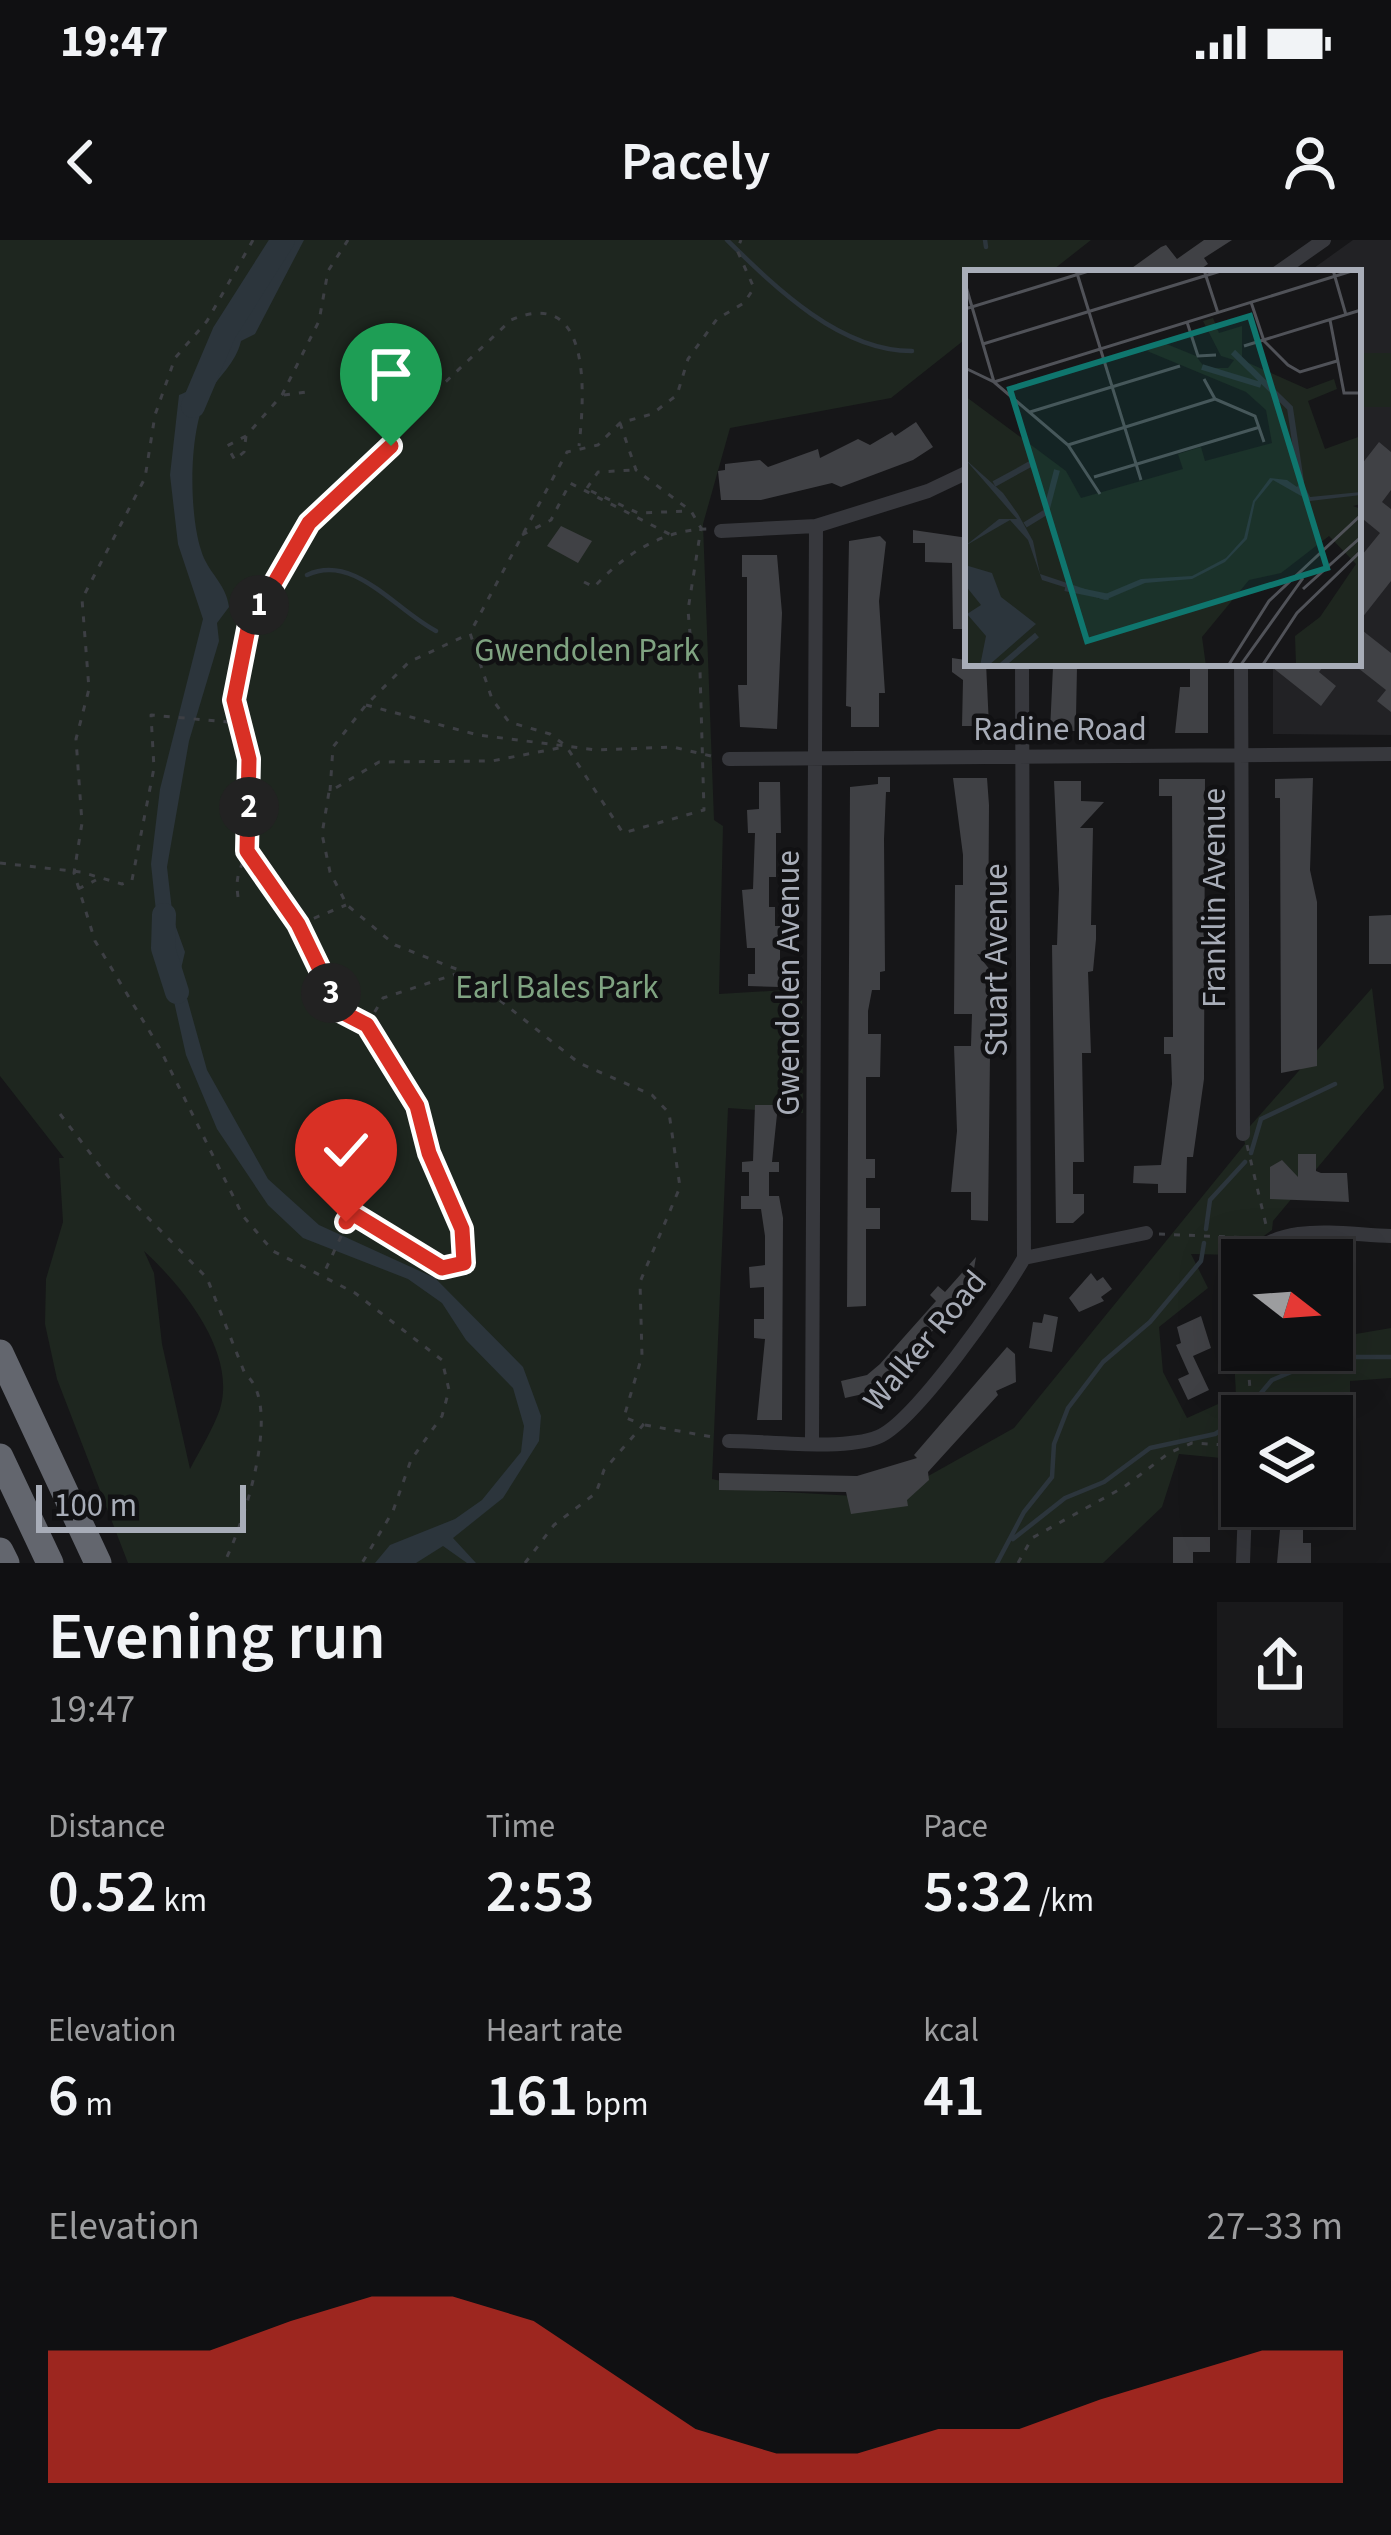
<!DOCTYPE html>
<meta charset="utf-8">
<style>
:root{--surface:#101012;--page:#19191b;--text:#f1f3f6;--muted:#9c9d9f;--line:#303032;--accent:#d93025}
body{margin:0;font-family:"Source Sans 3",sans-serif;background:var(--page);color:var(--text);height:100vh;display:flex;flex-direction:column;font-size:45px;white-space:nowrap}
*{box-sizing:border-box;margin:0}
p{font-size:39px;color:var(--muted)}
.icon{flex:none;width:66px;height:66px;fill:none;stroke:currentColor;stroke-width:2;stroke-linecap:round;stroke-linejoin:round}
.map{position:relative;height:1323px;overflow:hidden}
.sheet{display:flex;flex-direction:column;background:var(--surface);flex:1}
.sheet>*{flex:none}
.needle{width:78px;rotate:107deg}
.tools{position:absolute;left:1221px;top:999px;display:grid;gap:24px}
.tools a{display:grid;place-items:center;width:132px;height:132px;border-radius:0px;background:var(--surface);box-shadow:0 12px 48px #0002,0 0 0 3px var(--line);font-size:60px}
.scale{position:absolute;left:36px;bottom:30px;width:210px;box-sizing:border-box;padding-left:12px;border:6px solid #a8adb8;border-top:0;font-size:33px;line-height:42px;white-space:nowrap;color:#a8adb8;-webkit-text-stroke:9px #111113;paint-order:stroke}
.pin{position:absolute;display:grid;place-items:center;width:102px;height:102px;color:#fff;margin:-123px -51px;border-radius:50% 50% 50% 0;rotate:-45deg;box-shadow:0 0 12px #0007}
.pin .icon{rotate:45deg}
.km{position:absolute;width:60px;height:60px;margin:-30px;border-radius:50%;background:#222;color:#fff;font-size:33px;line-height:60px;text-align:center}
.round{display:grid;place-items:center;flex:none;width:126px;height:126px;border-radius:0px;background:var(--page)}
.headline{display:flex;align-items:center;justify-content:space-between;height:204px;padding:0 48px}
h1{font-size:66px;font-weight:600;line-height:90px}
.metrics{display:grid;grid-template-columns:repeat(3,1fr);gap:18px;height:204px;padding:12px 48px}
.metrics div{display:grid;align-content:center}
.metrics b{font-size:60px;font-weight:600}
.metrics small{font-size:33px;font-weight:400}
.metrics p{font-size:33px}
.chart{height:336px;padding:24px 48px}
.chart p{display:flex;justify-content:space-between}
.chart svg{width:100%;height:216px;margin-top:12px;fill:var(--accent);opacity:.7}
.status{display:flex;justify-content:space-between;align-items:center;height:84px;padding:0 60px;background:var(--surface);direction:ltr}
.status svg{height:33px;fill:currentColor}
header{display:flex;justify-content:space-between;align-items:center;height:156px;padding:0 48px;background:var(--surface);font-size:54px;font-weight:600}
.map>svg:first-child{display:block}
.built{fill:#222225}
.green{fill:#1e261f;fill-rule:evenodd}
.water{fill:#2c353c}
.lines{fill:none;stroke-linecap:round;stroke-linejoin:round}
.stream{stroke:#2c353c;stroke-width:4.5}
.river{stroke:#2c353c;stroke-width:24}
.building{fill:#404145}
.path{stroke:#3d3f44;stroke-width:3;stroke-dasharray:6 9;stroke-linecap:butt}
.street{stroke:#37383d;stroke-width:14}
.highway{stroke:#63666e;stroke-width:27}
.route-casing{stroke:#fff;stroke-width:24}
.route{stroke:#d93025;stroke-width:15}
.labels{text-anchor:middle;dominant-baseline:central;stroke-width:9;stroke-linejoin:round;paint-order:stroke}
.park-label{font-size:33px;fill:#7fa381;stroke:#111113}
.street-label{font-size:33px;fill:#a8adb8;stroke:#111113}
.inset-river{fill:none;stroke:#2c353c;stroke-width:6}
.inset-road{fill:none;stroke:#505258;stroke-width:3}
.view{fill:#0f766e;fill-opacity:0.15;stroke:#0f766e;stroke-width:6}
.inset-edge{fill:none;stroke:#a8adb8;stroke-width:6}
</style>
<div class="status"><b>19:47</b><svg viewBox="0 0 49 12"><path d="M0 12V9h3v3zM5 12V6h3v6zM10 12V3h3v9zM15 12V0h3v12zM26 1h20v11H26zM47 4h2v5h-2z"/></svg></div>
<header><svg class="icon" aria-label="back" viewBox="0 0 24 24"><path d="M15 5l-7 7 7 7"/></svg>Pacely<svg class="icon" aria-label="person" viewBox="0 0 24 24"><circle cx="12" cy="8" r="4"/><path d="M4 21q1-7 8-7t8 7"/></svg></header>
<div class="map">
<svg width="1391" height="1323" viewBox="0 0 1391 1323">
<rect width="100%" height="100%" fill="#161618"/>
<path class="built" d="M1353,0H1391V495L1273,494V423H1358V33H1307Z"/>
<path class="green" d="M0,0H1091L1049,33H968V97L891,158L730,188L703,284L714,580L723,586L719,754L802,749L803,873L728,868L712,1239L767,1251L889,1258L1014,1188L1245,904L1243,894L1372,748L1384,848L1273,981L1272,990L1238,1015L1191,1014L1208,1048L1159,1087L1163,1132L1187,1178L1236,1156L1234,1115L1332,1110V1098L1391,1088V1138L1350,1141L1351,1266H1332V1176H1242V1220L1179,1214L1162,1267L1103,1323H128L57,1139L45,1084L46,1039L63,982L59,918H64L0,836ZM144,1011C182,1046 237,1112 220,1169C213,1189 200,1210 190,1229L162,1104L154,1033Z
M1358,113H1391V167H1358Z"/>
<path class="water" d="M278,0H304L255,94L241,101C236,123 218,137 208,154C188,190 189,273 201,310C207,332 226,343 229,367L217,383L219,401L189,501L167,627L173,679L185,712L180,733L207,830L268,939L319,985L435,1038L523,1127L541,1176L539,1201L503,1258L453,1298L476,1323H467L443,1306L416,1323H375L390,1305L455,1279L482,1260L521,1212L524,1186L513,1148L466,1100L442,1063L408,1039L303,998L268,965L217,889L186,815L158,690L151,624L160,549L203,379L178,304L170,235L179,155C224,139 222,84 246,46C257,27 273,23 278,0Z"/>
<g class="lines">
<path class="stream" d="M727,0C776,48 840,111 912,111
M985,0L986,7
M307,335C355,313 395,370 436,391
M1251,913L1261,879L1335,844
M1206,989L1210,960L1245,922
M1261,1153L1272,1140L1327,1117H1391
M1013,1299L1065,1258L1104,1242L1150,1208L1215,1194L1236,1181
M997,1323L1024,1272L1052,1237L1054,1204L1068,1168L1103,1122L1150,1082L1201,1021L1204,1003"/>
<path class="river" d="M193,166L224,93L283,0
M164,675L163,708L177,752"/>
</g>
<path class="building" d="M1204,0H1232L1204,18L1208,24L1195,33H1125L1161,7L1166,5L1177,19Z
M916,182L933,207L913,220L841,247L832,243L761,260H721L718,231L725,230V224L760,220L768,227L818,209L820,218L858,199L870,205L892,192L895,196Z
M1379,202L1391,212V250L1382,262L1391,269V341L1358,383V320L1380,293L1358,275V229Z
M561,286L592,301L578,323L547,306Z
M913,290L968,298V389H953L952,323L925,322V303H913Z
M880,296L886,302L879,361L885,453H879V487H851V467L846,466L849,301Z
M742,315H777L782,373L777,489L740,487L738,445H747V337H742Z
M1358,387L1391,413V472L1377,461L1386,450L1358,428Z
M952,418L986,423L989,486H962L963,440L952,432Z
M1190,423H1208V493H1175L1180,447H1190Z
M1267,423H1326L1319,432L1336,446L1321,466Z
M1053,427H1077L1076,477H1092L1093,491H1050Z
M878,537H890V552H886L884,599L885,731L880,732V750H872L868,771V794H881L880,837H866V919H875V938H866V968H880V989H866V1066L847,1067L850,547L878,544Z
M953,538H987L989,565L988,715L977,714L991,731L988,981L971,980V952H951L957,891L954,806H971L972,774H954L955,645H963V615Z
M1313,538L1310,630L1317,662V826L1281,833L1280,558H1275V539Z
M1159,539H1205L1204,839L1193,917H1187L1186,953H1158V944L1133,943L1134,926L1161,925L1172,844L1171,814H1164V797H1173L1172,556H1159Z
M1054,541H1081V561L1104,562L1080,588H1093L1091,685H1096V699L1093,731L1088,732L1091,813H1082L1084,922H1073V954H1084V973L1073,983H1056L1052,705H1057L1059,649Z
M759,542H780L781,593H776V637H769V667H775V686H780V747L748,746V734H755V708H747L742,650L753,649L755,593H748L747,570L759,569Z
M1391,675V724H1369V676Z
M755,865H778L772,922H779V932H769V956H779L783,978L782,1180H757L765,1099L754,1098V1079H764V1047L750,1048L749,1027L765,1025V996L761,969H741V956H749V932H742V922L753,921Z
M1298,914H1316V931L1321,933H1347L1349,962L1270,959V927L1282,920L1298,937Z
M976,1017L973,1035L978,1040L895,1133L872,1152L845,1158L841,1141L867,1135L880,1124L936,1061L930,1055L938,1046L945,1052Z
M1091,1033L1097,1041L1103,1037L1112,1049L1101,1057L1104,1061L1079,1072L1069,1058Z
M1044,1074L1058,1077L1052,1112L1029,1108L1033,1082L1042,1083Z
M1201,1076L1211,1108L1193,1116L1209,1150L1188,1160L1178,1139L1189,1134L1176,1105L1181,1103L1177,1087Z
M1007,1107L1015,1114L1016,1142L996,1151L998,1155L928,1232L929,1240L907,1260L908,1266L851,1274L846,1252L719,1250V1233L857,1236L917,1218L914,1215Z
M1282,1268L1303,1273V1303H1311V1323H1277Z
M1173,1297H1210V1312H1193V1323H1173Z"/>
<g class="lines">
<path class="path" d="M253,0L207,81L175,118L155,175L145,238L82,359L89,449L76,499L82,583L74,633L95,701L159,807L243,976L273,1011L355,1053L442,1120L449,1150L442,1176L411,1220L393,1271L362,1323
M284,155L306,152
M620,183L636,230L691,271L701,288L688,370L691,405L700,431L704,570L623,593L566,506L550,494L509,482L492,459L470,393L567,212L598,205L620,183L652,174L677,155L688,119L717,79L744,63L754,48L737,10L741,0
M246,196L244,212L235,220L227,206L246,196L282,155L319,81L328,31L348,0
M587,248L598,232L634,230
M591,251L638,273L690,271
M522,295L551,280L570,243L675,297
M584,342L594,347C624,315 661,290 707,289
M366,465L478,495L597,510L673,507L715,517
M244,500L234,460L235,434L269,344L309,283L349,239L375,223L400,185L511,80C594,44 584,160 579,206
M330,551L333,507L366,465L409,422L469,394
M247,611L298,684L340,771L367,785L417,866L429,913L462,990L464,1023L443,1028L352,973L323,1035
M0,623L81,632L122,644L132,640L154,528L151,475L228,482L239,493
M78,649L96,640
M238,657C235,635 240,631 247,611C256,580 252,532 244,502
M300,684L346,665
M367,785L383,758L462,732
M60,874L110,939L207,1038L245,1134C284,1164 243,1286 224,1323
M1247,905L1267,989
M1159,994L1252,998
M1247,1110L1252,1176
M645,1185L718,1198
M525,1323L554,1285L596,1253L604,1230L643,1185L624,1177L642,1116L640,1042L680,947L669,873L652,855L579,823L464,732L395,705L347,665L330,632L322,594L329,552L379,522L492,521L564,507
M1018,1323L1032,1298L1124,1247L1169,1213L1192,1203L1242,1206"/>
<path class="street" d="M1277,33L1324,0
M721,291L816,286L928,251L968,232
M1022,423L1024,1018
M1241,423L1243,894
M729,519L1391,514
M1246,1020C1281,980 1343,995 1391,996
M1242,1026V1052
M729,1201C768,1201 844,1211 878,1197C914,1183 1004,1054 1024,1018L1146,993
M812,1201L816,286
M1243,1323L1245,1266"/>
<path class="highway" d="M0,1113L98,1323
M0,1217L50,1323
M0,1311L6,1323"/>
</g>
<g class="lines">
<defs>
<path id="route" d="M346,982L352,973L442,1028L464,1023L462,989L429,913L417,866L367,785L340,771L298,684L247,611L249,519L234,460L248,389L309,283L391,206"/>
</defs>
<use href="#route" class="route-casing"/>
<use href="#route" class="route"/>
</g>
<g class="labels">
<g class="park-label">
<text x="587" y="410">Gwendolen Park</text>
<text x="557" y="747">Earl Bales Park</text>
</g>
<g class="street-label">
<text x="1060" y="489">Radine Road</text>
<text transform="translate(1214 658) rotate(-90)">Franklin Avenue</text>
<text transform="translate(996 720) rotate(-90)">Stuart Avenue</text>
<text transform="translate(788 743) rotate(-90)">Gwendolen Avenue</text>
<text transform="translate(925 1101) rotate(-50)">Walker Road</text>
</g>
</g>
<g transform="translate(965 30)">
<rect width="396" height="396" fill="#161618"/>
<path d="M248,48L254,63L277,56V90L342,119L369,109L372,119L343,131L360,179L396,166V234L388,236L396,239V396L331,395L330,366L355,347L391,294L364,266L316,303L284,310L237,367L241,396H0V126L101,201L116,228L218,199L213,184L236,177L240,191L307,173L301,140L281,122L182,81L199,73L231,86L240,98H263L269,90L256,86L238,51Z" fill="#1e261f"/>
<path d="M0,189L38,223L53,244L68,271L75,304L138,325L176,309L227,306L261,288L279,268L288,231L305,208L322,210L332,217L337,211L345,227L396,222V225L345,231L308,210L290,232L282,269L260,292L227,309L180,313L140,330L77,310L63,270L45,250L0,276L34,249H52ZM0,295L27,303L36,327L71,354L23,396H15L21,366L2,344L16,335L0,315Z" fill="#2c353c"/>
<path class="inset-river" d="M268,82L325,138L336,212M237,97L296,115M29,214L69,192M60,255L81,242L92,200M100,318L144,327M36,396L72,365"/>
<path class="inset-road" d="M111,0L176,210M239,0L253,43M368,0L381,45M0,13L29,112M286,32L299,71L323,95L335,102L372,91M0,39L127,0M365,50L379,123H396M222,52L233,86L251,85M18,74L259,0M279,76L396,40M0,98L29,112L103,175L135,224M239,109L250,129L290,146L299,172M29,112L390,0M65,142L215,96M103,175L250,129M129,207L295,157M338,319L396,267M263,396L304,331L396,245M275,396L338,308M297,396L332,343L396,281"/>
<path class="view" d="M285,46L362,298L122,371L45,119Z"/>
<rect width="396" height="396" class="inset-edge"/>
</g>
</svg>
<div class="tools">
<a><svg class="needle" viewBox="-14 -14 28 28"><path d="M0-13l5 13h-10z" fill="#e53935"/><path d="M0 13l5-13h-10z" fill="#9c9d9f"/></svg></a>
<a><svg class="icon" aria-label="layers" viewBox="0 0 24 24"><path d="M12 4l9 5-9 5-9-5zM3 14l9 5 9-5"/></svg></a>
</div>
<div class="scale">100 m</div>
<div class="pin" style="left:391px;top:206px;background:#1e9e55"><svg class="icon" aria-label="arrive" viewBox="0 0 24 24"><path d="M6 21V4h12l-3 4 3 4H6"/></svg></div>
<div class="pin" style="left:346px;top:982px;background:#d93025"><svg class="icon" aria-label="check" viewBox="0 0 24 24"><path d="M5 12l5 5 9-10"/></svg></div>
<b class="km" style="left:259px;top:365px">1</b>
<b class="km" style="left:249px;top:567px">2</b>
<b class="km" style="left:331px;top:753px">3</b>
</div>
<section class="sheet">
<div class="headline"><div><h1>Evening run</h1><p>19:47</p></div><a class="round"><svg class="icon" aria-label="share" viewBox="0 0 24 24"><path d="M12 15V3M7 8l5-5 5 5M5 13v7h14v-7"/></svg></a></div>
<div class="metrics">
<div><p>Distance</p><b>0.52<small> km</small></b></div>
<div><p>Time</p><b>2:53</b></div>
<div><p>Pace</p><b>5:32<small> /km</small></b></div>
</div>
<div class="metrics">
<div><p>Elevation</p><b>6<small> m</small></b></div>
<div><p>Heart rate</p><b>161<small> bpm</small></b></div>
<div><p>kcal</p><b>41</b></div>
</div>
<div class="chart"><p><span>Elevation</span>27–33 m</p>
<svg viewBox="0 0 160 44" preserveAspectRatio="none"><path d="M0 44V17L10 17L20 17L30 11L40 6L50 6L60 11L70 22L80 33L90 38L100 38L110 33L120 33L130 27L140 22L150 17L160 17V44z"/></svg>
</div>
</section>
